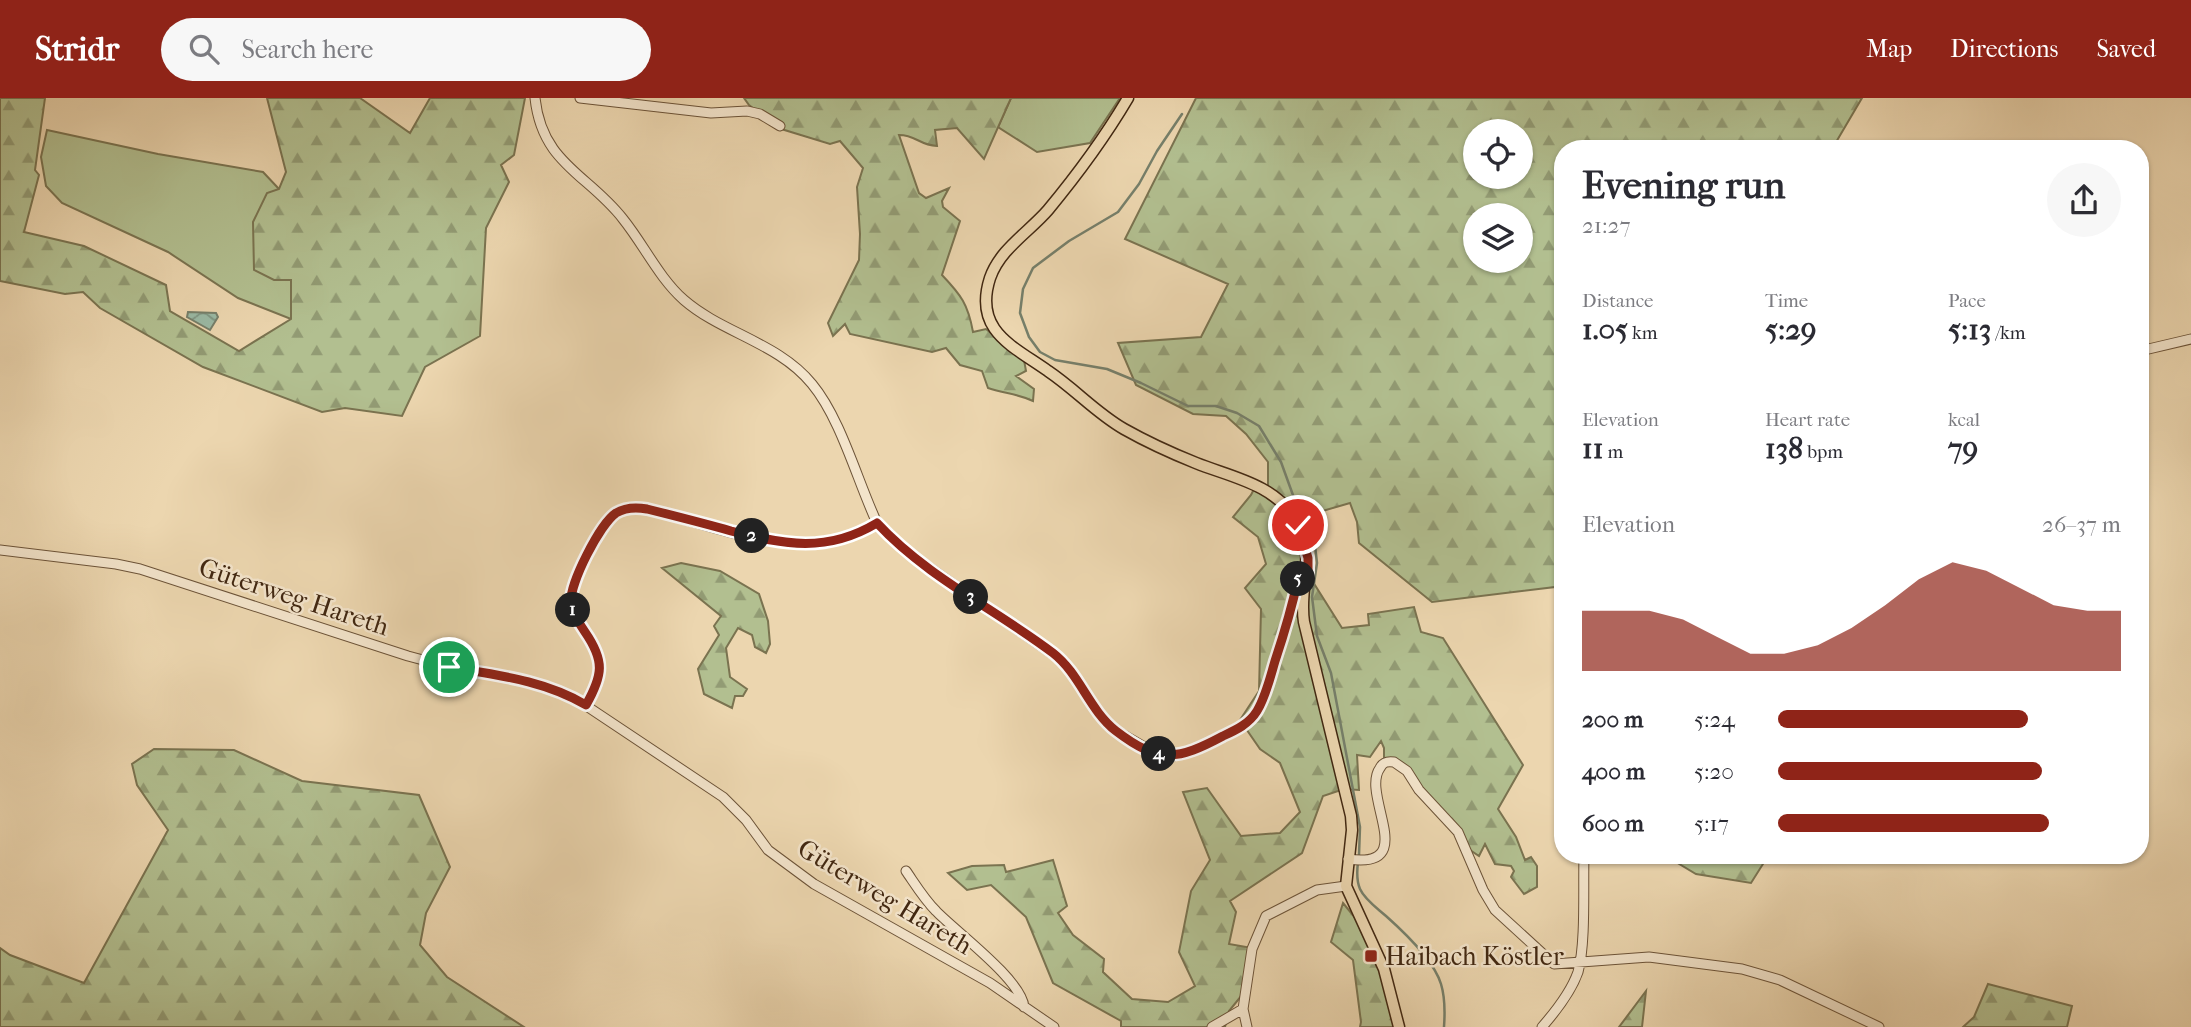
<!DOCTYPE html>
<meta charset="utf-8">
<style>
:root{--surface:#fff;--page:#f7f7f7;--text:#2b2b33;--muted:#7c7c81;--accent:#8f2418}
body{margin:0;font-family:"IM FELL French Canon",serif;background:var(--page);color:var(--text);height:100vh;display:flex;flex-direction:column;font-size:26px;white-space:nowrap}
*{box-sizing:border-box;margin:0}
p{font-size:23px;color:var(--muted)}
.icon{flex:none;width:38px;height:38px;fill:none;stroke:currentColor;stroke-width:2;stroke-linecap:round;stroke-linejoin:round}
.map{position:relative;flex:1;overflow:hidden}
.details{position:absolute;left:1554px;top:42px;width:595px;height:724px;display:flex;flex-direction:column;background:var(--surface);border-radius:28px;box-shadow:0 2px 5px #0004}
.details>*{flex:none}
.buttons{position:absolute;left:1463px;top:21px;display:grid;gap:14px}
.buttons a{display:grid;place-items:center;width:70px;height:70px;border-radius:50%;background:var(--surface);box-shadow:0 2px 5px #0004;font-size:35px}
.pin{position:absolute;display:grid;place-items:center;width:60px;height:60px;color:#fff;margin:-30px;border:4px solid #fff;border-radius:50%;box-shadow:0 2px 7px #0007}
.km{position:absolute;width:35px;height:35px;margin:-18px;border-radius:50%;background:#222;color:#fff;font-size:19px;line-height:35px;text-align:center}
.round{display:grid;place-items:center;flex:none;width:74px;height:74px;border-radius:37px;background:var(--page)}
.overview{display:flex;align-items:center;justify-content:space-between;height:119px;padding:0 28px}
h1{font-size:38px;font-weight:700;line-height:52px}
.stats{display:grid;grid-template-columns:repeat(3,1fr);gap:10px;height:119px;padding:7px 28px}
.stats div{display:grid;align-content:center}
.stats b{font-size:30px;font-weight:700}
.stats small{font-size:19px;font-weight:400}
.stats p{font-size:19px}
.chart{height:196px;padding:14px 28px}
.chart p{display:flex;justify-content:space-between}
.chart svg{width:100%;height:126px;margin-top:7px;fill:var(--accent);opacity:.7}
ul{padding:0 28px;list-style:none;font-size:23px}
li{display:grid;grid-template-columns:112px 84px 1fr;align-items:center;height:52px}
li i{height:18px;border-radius:9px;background:var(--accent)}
header{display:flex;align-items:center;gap:42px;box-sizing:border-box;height:98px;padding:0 35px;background:var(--accent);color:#fff}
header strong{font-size:33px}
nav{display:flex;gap:38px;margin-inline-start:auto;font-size:24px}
.search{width:490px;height:63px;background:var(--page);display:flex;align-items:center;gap:18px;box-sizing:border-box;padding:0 24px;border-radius:38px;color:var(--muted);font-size:26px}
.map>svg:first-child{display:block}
.grass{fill:#b2bf90;stroke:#7a7350;stroke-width:2}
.forest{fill:url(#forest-firs);stroke:#7a7350;stroke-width:2;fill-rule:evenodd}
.water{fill:url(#water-waves);stroke:#767f6a;stroke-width:2}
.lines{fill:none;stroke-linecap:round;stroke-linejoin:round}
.stream{stroke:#767f6a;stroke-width:2.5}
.minor-casing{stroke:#6c5338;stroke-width:11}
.major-casing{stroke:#412711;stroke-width:13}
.minor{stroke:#f3e4cb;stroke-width:9}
.major{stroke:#ecd6af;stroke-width:10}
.route-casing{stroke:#fff;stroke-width:14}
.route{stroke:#8f2418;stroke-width:9}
.poi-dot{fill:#8f2418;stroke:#f3e4cb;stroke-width:2.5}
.labels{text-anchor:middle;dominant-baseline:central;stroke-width:5;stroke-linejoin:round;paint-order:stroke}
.street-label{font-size:26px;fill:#412711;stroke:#f3e4cb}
.poi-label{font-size:26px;fill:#412711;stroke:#f3e4cb;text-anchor:start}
</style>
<header>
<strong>Stridr</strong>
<div class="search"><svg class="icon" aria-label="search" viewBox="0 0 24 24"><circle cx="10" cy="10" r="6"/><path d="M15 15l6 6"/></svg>Search here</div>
<nav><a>Map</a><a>Directions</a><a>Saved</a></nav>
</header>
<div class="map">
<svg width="2191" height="929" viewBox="0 0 2191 929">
<defs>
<pattern id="forest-firs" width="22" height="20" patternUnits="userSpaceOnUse" patternTransform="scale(1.75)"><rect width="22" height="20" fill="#b2bf90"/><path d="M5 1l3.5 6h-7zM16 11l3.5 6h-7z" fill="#929b74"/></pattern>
<pattern id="water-waves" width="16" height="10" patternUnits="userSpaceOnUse" patternTransform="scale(1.75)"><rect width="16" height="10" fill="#9abaa5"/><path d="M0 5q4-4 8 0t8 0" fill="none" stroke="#7f9785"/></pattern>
</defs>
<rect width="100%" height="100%" fill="#ecd6af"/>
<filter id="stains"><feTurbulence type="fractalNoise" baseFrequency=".00286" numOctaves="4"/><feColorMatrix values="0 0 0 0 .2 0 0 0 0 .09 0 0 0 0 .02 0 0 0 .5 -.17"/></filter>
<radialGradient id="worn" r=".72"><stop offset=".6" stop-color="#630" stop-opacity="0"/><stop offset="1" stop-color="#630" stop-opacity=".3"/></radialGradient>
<path class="grass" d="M1011,0H1120L1090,45L1037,54L998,29Z
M47,32L158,56L263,74L279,91L291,182V221L238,200L168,154L62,105L46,88L41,59Z"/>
<path class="forest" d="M0,0H45L35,72L39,77L24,134L84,148L166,187L170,213L239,253L291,221V182H274L254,172L253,124L267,95L279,91L286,74L267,0H360L410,35L430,0H525L514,57L501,67L509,84L486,130L480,238L425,269L402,318L345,310L322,314L203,269L100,210L83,194L65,196L0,183Z
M744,0H1011L984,61L957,30L935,32L937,48C919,47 916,37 899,37L919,95L926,100L949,90L942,103L943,109L960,123L942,177C961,197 968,206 973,234L986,231L1024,262L1026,273L1016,278L1034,291L1033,303C1016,295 1005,296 988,290L982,273L960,267L946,250L932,254L850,236L845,226L833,238L828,225L859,162L860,136L857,89L863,70L840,43L830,46L778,30L749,7Z
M1196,0H1862L1832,51H1563V488L1432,504L1359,445L1357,424L1350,405L1295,421L1308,476L1342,530L1369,527L1368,516L1414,509L1421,534L1443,540L1523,667L1498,711L1516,739L1525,762L1531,759L1537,768V789L1524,796L1511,779L1514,773L1511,768L1495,766L1485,746L1479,758L1467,750L1396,666L1384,667V650L1381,643L1370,659L1357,657L1359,692L1344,691L1323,698L1302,755L1230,803L1236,814L1229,846L1252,850L1242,897L1229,913L1225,929H1121V923L1053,885L1026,819L991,787L967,792L948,775L972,768L1004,767L1006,774L1053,762L1067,808L1058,815L1073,837L1104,861L1103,874L1132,901L1168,904L1195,888L1179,854L1191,793L1210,762L1183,694L1207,690L1241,738L1280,735L1300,714L1280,665L1260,651L1240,622L1259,593L1261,511L1245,490L1266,466L1258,439L1233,419L1251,397L1256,387L1268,393V364L1246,336L1226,318L1193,316L1136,287L1118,245L1201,239L1228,186L1125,141ZM1475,33H1521V79H1475ZM1475,117H1521V163H1475Z
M681,465L720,473L759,496L768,523L770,546L766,555L755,549L752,537L738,530L726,550L730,579L747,591L743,598H735L732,610L704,596L698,571L719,537L714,528L721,518L662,470Z
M154,651L234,652L302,683L419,697L450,769L426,815L420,847L447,879L524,929H0V850L10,857L84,885L168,732L137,687L132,666Z
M1666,758H1768L1751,785L1696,776Z
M1343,805L1361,827L1378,864L1396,929H1360L1361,924L1353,862L1331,844Z
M1988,886L2072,908L2067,929H1963L1974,919Z
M1646,893L1642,929H1619Z"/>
<path class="water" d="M188,214L216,215L218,219L210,232L187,219Z"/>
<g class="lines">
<path class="stream" d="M1182,16L1157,53L1139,86L1118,114L1069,143L1033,170L1023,191L1020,215L1029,239L1040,254L1055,262L1107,271L1141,285L1188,308H1216L1237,315L1259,328L1281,364L1298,411L1314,439L1317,465L1312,499L1317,538L1331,575L1360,729L1359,757
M1358,764C1357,772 1356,782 1360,791C1365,802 1377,810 1386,818C1404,834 1434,863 1441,886C1445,899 1445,915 1444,929"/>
<defs>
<path id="minor" d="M535,0C542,66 588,76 623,121C644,147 659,180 684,202C722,235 779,245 812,286C841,321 857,382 877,425L910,456L1064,564L1102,620L1115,632L1153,654L1174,658L1194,652L1238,630L1251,620L1258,611L1269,585L1298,481L1303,476H1308
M580,0L711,15L747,13L760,16L780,28
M2140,253L2191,241
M0,452L116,466L140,471L408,558L449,569L525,583L573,599L723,699L746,722L768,752L814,786L990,885L1054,929
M586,607C603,577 605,563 585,534C579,525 573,516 571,505C569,486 600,426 616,415C626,409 636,410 647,411C723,430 804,469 877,425
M1348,761C1421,772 1360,697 1380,670C1383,664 1387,663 1394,664L1407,673L1419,692L1458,734L1483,792L1495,812L1554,866L1649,859L1742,871L1780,882L1879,929
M906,773C915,786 924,801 936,813C955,833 1022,882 1024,909
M1212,929L1243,911
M1247,929L1243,911L1252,851L1266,818L1317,792L1346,788
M1542,929C1556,913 1571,894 1578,874C1586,845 1583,789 1584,758"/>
<path id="major" d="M1128,0C1105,39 1077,77 1048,112C1029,134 1000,151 990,180C973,233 1013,248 1048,273C1075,291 1096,315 1124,331C1147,344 1171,355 1196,365C1231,379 1274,386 1295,421C1318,460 1298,486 1304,524L1351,718L1352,732L1346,788L1384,871L1399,929"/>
</defs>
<use href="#minor" class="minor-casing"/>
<use href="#major" class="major-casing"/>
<use href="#minor" class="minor"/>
<use href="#major" class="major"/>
</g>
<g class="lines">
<defs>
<path id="route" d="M449,569C496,577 544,582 586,607C603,577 605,563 585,534C579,525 573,516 571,505C569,486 600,426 616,415C626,409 636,409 647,411C675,418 703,425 731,433C785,447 827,455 877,425C927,479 995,511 1053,555C1080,576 1089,612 1116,633C1159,666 1178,662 1223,638C1236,632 1249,626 1257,613C1266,598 1270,580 1275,563C1284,536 1292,509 1298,481L1303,476H1308V460L1298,427"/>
</defs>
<use href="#route" class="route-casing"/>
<use href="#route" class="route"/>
</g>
<rect class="poi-dot" x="1364" y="851" width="14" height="14" rx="3.5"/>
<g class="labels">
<g class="street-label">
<text transform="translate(294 499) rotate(18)">Güterweg Hareth</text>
<text transform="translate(885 799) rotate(31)">Güterweg Hareth</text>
</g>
<g class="poi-label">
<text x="1385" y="858">Haibach Köstler</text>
</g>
</g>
<rect width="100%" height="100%" filter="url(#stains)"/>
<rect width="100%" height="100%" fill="url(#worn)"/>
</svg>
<div class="buttons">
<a><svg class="icon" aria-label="locate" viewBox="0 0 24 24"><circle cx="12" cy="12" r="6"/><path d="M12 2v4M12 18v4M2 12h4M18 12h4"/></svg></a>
<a><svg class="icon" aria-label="layers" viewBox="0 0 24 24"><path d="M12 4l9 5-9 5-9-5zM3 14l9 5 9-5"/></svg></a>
</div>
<div class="pin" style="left:449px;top:569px;background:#1e9e55"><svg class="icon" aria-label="arrive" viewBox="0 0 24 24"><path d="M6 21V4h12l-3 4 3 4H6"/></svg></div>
<div class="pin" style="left:1298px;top:427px;background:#d93025"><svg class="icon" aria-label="check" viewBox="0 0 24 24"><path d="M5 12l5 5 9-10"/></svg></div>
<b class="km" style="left:573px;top:512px">1</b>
<b class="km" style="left:752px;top:438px">2</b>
<b class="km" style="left:971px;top:499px">3</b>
<b class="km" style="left:1159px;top:656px">4</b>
<b class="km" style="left:1298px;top:481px">5</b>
<section class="details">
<div class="overview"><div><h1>Evening run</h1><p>21:27</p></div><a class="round"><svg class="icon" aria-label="share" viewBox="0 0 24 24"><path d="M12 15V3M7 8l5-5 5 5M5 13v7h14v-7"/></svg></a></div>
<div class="stats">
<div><p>Distance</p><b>1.05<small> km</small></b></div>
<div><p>Time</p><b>5:29</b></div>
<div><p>Pace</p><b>5:13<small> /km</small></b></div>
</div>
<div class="stats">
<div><p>Elevation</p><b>11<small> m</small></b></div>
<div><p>Heart rate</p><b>138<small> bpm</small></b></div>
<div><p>kcal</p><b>79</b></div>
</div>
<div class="chart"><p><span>Elevation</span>26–37 m</p>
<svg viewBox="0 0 160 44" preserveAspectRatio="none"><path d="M0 44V23L10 23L20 23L30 26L40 32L50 38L60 38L70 35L80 29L90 21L100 12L110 6L120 9L130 15L140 21L150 23L160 23V44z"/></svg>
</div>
<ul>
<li><b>200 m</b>5:24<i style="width:73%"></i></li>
<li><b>400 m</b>5:20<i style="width:77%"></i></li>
<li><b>600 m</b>5:17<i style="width:79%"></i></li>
</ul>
</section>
</div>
